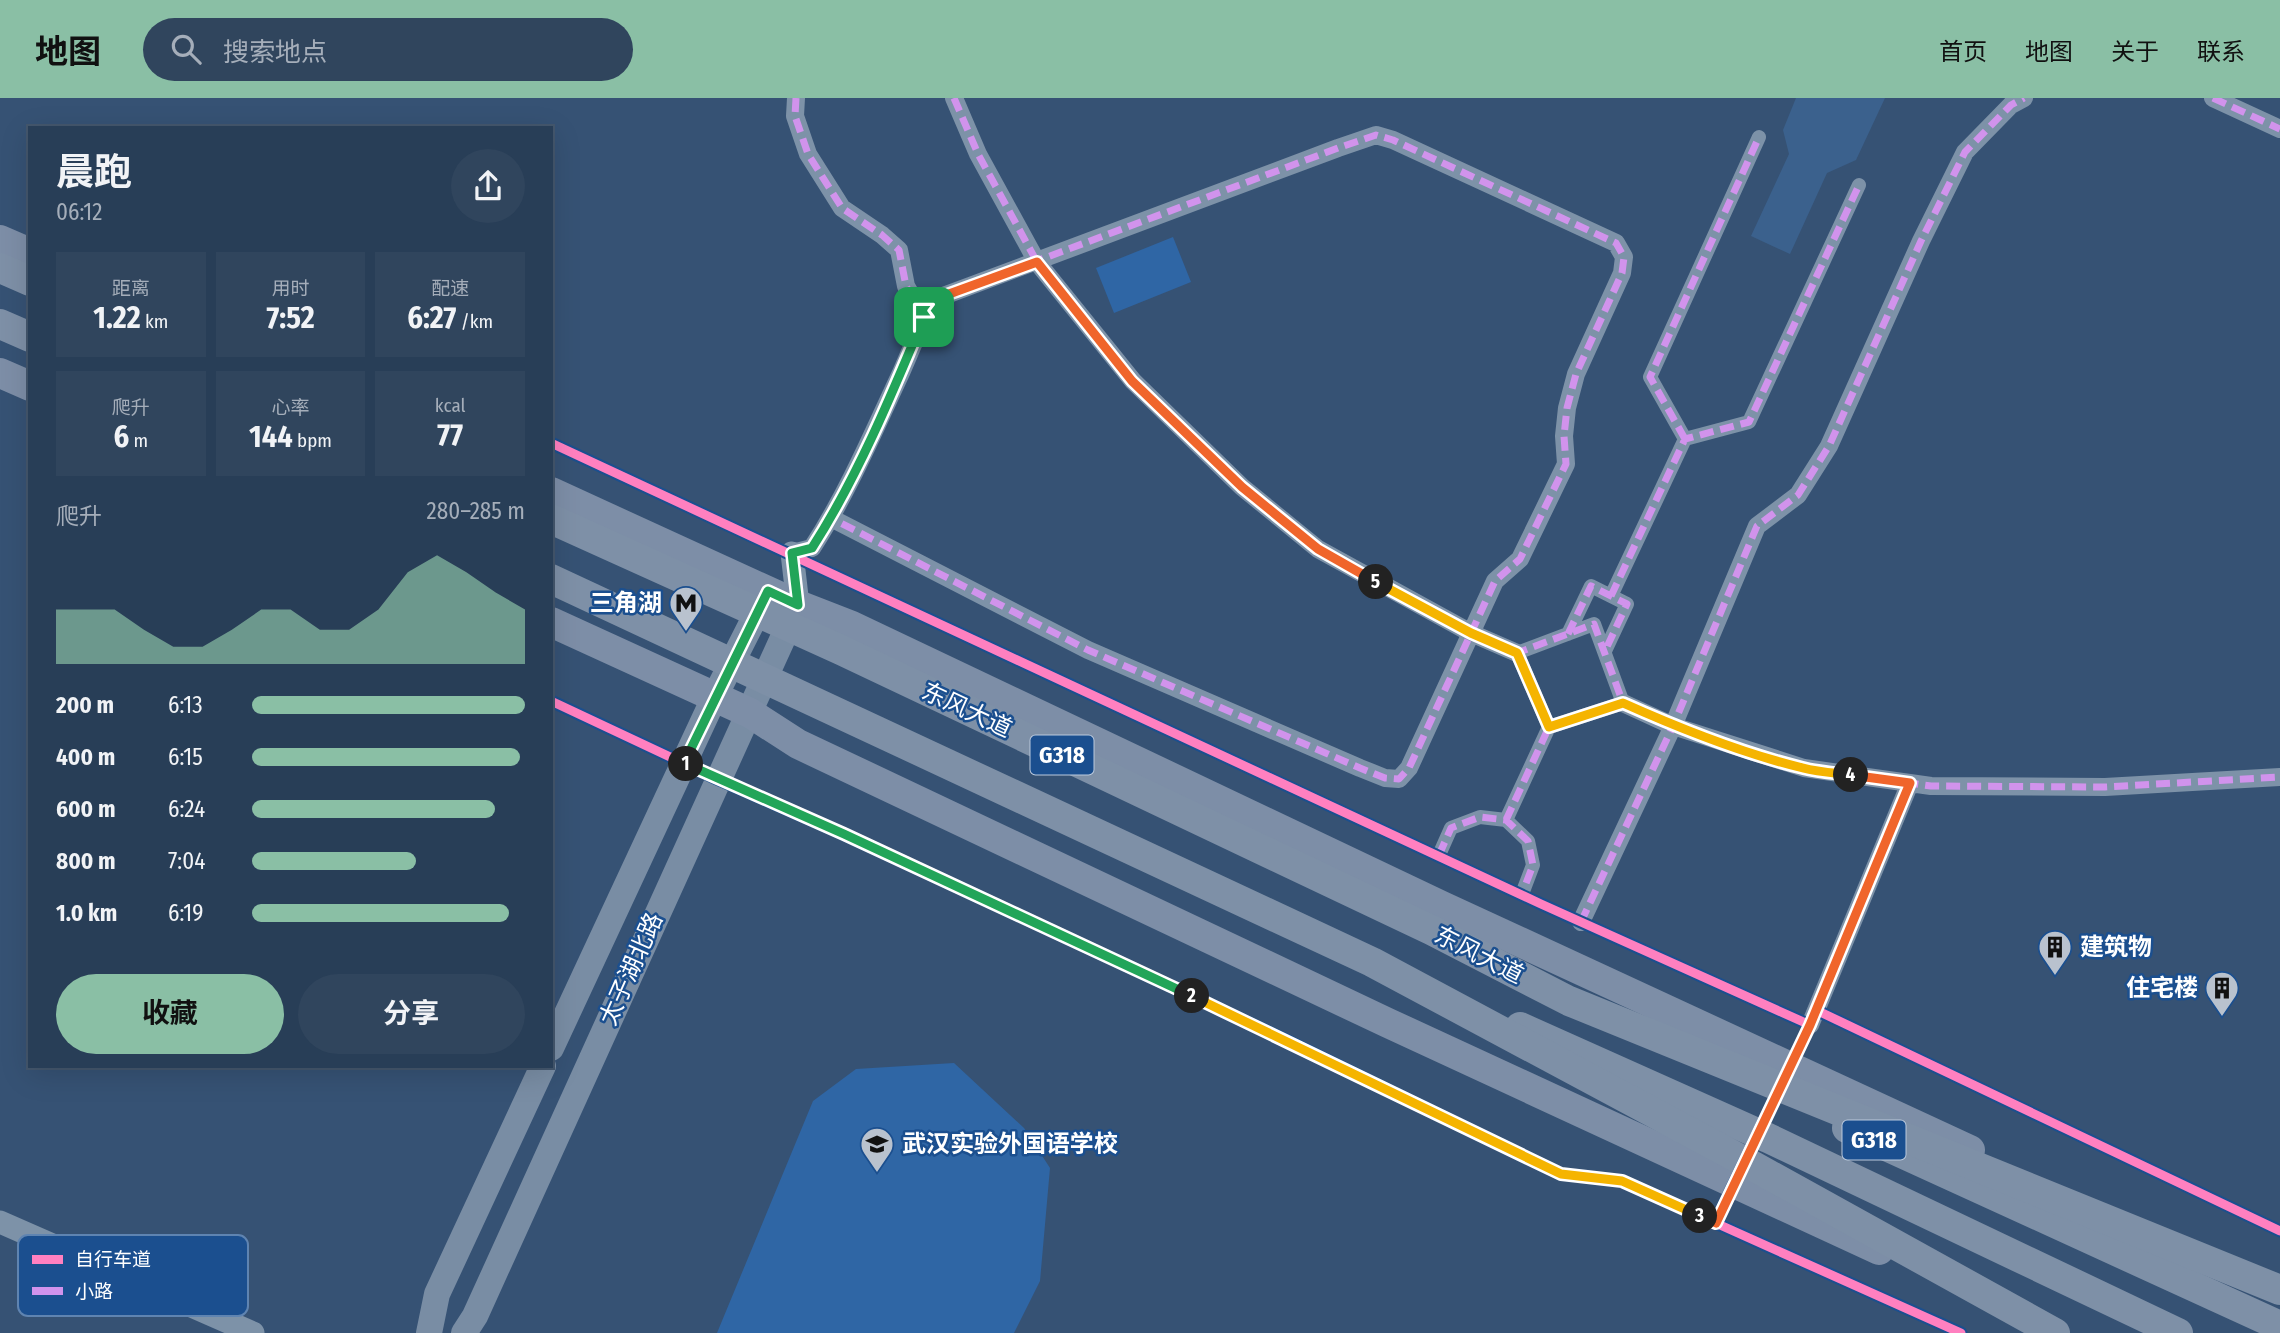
<!DOCTYPE html>
<html lang="zh">
<meta charset="utf-8">
<style>
:root{--surface:#283e57;--page:#30455d;--text:#f1f3f6;--muted:#a5aeba;--line:#44576d;--accent:#8abfa5}
body{margin:0;font-family:"Fira Sans Condensed","Noto Sans SC",sans-serif;background:var(--page);color:var(--text);height:100vh;display:flex;flex-direction:column;font-size:26px;white-space:nowrap}
*{box-sizing:border-box;margin:0}
p{font-size:23px;color:var(--muted)}
.icon{flex:none;width:38px;height:38px;fill:none;stroke:currentColor;stroke-width:2;stroke-linecap:round;stroke-linejoin:round}
.map{position:relative;flex:1;overflow:hidden}
.details{position:absolute;left:28px;top:28px;width:525px;height:942px;display:flex;flex-direction:column;background:var(--surface);border-radius:0px;box-shadow:0 7px 28px #0002,0 0 0 2px var(--line)}
.details>*{flex:none}
.pin{position:absolute;display:grid;place-items:center;width:60px;height:60px;color:#fff;margin:-30px;border-radius:14px;box-shadow:0 4px 10px #0006}
.km{position:absolute;width:35px;height:35px;margin:-18px;border-radius:50%;background:#222;color:#fff;font-size:19px;line-height:35px;text-align:center}
.round{display:grid;place-items:center;flex:none;width:74px;height:74px;border-radius:37px;background:var(--page)}
.overview{display:flex;align-items:center;justify-content:space-between;height:119px;padding:0 28px}
h1{font-size:38px;font-weight:700;line-height:52px}
.stats{display:grid;grid-template-columns:repeat(3,1fr);gap:10px;height:119px;padding:7px 28px}
.stats div{display:grid;align-content:center;border-radius:0px;background:var(--page);text-align:center}
.stats b{font-size:30px;font-weight:700}
.stats small{font-size:19px;font-weight:400}
.stats p{font-size:19px}
.chart{height:196px;padding:14px 28px}
.chart p{display:flex;justify-content:space-between}
.chart svg{width:100%;height:126px;margin-top:7px;fill:var(--accent);opacity:.7}
.primary-button{display:flex;gap:14px;margin-top:auto;padding:14px 28px}
.primary-button a{flex:1;height:80px;border-radius:42px;background:var(--accent);color:#111;font-size:28px;font-weight:700;line-height:80px;text-align:center}
.primary-button a+a{background:var(--page);color:var(--text)}
ul{padding:0 28px;list-style:none;font-size:23px}
li{display:grid;grid-template-columns:112px 84px 1fr;align-items:center;height:52px}
li i{height:18px;border-radius:9px;background:var(--accent)}
header{display:flex;align-items:center;gap:42px;box-sizing:border-box;height:98px;padding:0 35px;background:var(--accent);color:#111}
header strong{font-size:33px}
nav{display:flex;gap:38px;margin-inline-start:auto;font-size:24px}
.search{width:490px;height:63px;background:var(--page);display:flex;align-items:center;gap:18px;box-sizing:border-box;padding:0 24px;border-radius:38px;color:var(--muted);font-size:26px}
.map>svg:first-child{display:block}
.green{fill:#2f66a5}
.water{fill:#3b618d}
.lines{fill:none;stroke-linecap:round;stroke-linejoin:round}
.pedestrian{stroke:#7d92a8;stroke-width:14}
.minor{stroke:#7d92a8;stroke-width:18}
.tertiary{stroke:#7d92a8;stroke-width:23}
.secondary{stroke:#798da4;stroke-width:26}
.primary{stroke:#7d8ea7;stroke-width:30}
.trunk{stroke:#7e90a7;stroke-width:30}
.trunk-bridge{stroke:#7e90a7;stroke-width:30}
.quiet{stroke:#d193ec;stroke-width:7;stroke-dasharray:14 7;stroke-linecap:butt}
.cycleway-casing{stroke:#1b4f8f;stroke-width:13}
.cycleway{stroke:#ff80c0;stroke-width:9}
.split-1-casing{stroke:#fff;stroke-width:14}
.split-2-casing{stroke:#fff;stroke-width:14}
.split-3-casing{stroke:#fff;stroke-width:14}
.split-4-casing{stroke:#fff;stroke-width:14}
.split-5-casing{stroke:#fff;stroke-width:14}
.split-6-casing{stroke:#fff;stroke-width:14}
.split-1{stroke:#22a559;stroke-width:9}
.split-2{stroke:#22a559;stroke-width:9}
.split-3{stroke:#f5b400;stroke-width:9}
.split-4{stroke:#f0652b;stroke-width:9}
.split-5{stroke:#f5b400;stroke-width:9}
.split-6{stroke:#f0652b;stroke-width:9}
.labels{text-anchor:middle;dominant-baseline:central;stroke-width:5;stroke-linejoin:round;paint-order:stroke}
.shield{fill:#1b4f8f;stroke:#bbcadd;stroke-width:2}
.shield-label{font-size:23px;font-weight:bold;fill:#fff}
.poi-label{font-size:24px;font-weight:bold;fill:#fff;stroke:#1b4f8f;text-anchor:end}
.street-label{font-size:24px;fill:#fff;stroke:#1b4f8f}
.key{fill:#1b4f8f;stroke:#5f84b1;stroke-width:2}
.key-label{font-size:19px;fill:#fff}
</style>
<header>
<strong>地图</strong>
<div class="search"><svg class="icon" aria-label="search" viewBox="0 0 24 24"><circle cx="10" cy="10" r="6"/><path d="M15 15l6 6"/></svg>搜索地点</div>
<nav><a>首页</a><a>地图</a><a>关于</a><a>联系</a></nav>
</header>
<div class="map">
<svg width="2280" height="1235" viewBox="0 0 2280 1235">
<rect width="100%" height="100%" fill="#365274"/>
<path class="green" d="M1173,139L1191,184L1114,215L1096,170Z
M954,965L1024,1030L1050,1070L1040,1183L1014,1235H717L813,1003L856,971Z"/>
<path class="water" d="M1796,0H1885L1856,62L1827,75L1790,156L1751,138L1789,56L1783,32Z"/>
<g class="lines">
<path class="pedestrian" d="M1685,341L1650,279L1759,39
M1611,498L1685,341L1749,324L1859,87
M1568,536L1591,488L1627,506L1605,553
M1506,722L1549,629L1623,605L1594,526L1517,555L1549,629
M1439,757L1451,730L1480,719L1506,722L1528,743L1533,767L1522,796"/>
<path class="minor" d="M796,0L795,18L808,56L842,110L882,137L899,152L906,188L924,219
M954,0L978,56L1037,164L1133,283L1242,389L1318,451L1471,535L1517,555
M2213,0L2280,31
M792,455L812,450C847,396 873,335 900,277C912,250 921,224 938,200L1338,50L1376,37L1393,42L1616,145L1624,159L1622,175L1576,276L1567,310L1564,338L1566,366L1520,461L1495,483L1409,670L1399,681L1385,680L1360,670L1088,552L831,420
M1623,605L1673,628L1804,670L1931,688L2105,689L2280,679
M1581,824L1673,628L1757,428L1798,397L1829,348L1921,143L1965,54L2011,7L2024,0
M1810,927L1910,685"/>
<path class="tertiary" d="M792,455L798,507
M0,1124L253,1235"/>
<path class="secondary" d="M551,950L715,598L766,497
M429,1235L437,1196L543,968
M464,1235L475,1218L797,509"/>
<path class="primary" d="M0,142L30,155
M0,275L30,288
M551,394L798,507L852,528L1442,808L1970,1052
M551,524L750,615L798,646L1388,925L1879,1152"/>
<path class="trunk" d="M0,170L30,183
M0,226L30,239
M1520,929L1768,1040L2178,1235
M1847,1030L2280,1228"/>
<path class="trunk-bridge" d="M551,421L841,552L1431,832L1569,903L2280,1192
M551,481L1372,864L1755,1069L2055,1235"/>
<path class="quiet" d="M796,0L795,18L808,56L842,110L882,137L899,152L906,188L924,219
M954,0L978,56L1037,164L1133,283L1242,389L1318,451L1471,535L1517,555
M2213,0L2280,31
M1685,341L1650,279L1759,39
M792,455L812,450C847,396 873,335 900,277C912,250 921,224 938,200L1338,50L1376,37L1393,42L1616,145L1624,159L1622,175L1576,276L1567,310L1564,338L1566,366L1520,461L1495,483L1409,670L1399,681L1385,680L1360,670L1088,552L831,420
M1611,498L1685,341L1749,324L1859,87
M1568,536L1591,488L1627,506L1605,553
M1623,605L1673,628L1804,670L1931,688L2105,689L2280,679
M1506,722L1549,629L1623,605L1594,526L1517,555L1549,629
M1439,757L1451,730L1480,719L1506,722L1528,743L1533,767L1522,796
M1581,824L1673,628L1757,428L1798,397L1829,348L1921,143L1965,54L2011,7L2024,0
M1814,917L1910,685"/>
<defs>
<path id="cycleway" d="M551,345L1541,806L1810,927L1715,1125
M551,603L717,681L843,736L1286,942L1561,1076L1622,1083L1961,1235
M1816,912L2280,1133"/>
</defs>
<use href="#cycleway" class="cycleway-casing"/>
<use href="#cycleway" class="cycleway"/>
</g>
<g class="lines">
<defs>
<path id="split-1" d="M686,666L684,665L768,493L798,507L792,455L812,450C857,380 892,296 924,219"/>
<path id="split-2" d="M686,666L844,736L1192,898"/>
<path id="split-3" d="M1192,898L1561,1076L1622,1083L1700,1118"/>
<path id="split-4" d="M1700,1118L1716,1125L1810,927L1910,685L1851,677"/>
<path id="split-5" d="M1376,484L1471,535L1517,555L1549,629L1623,605C1681,631 1741,655 1803,670C1818,674 1835,675 1851,677"/>
<path id="split-6" d="M924,219L938,200L1037,164L1132,283L1242,389L1318,451L1376,484"/>
</defs>
<use href="#split-1" class="split-1-casing"/>
<use href="#split-2" class="split-2-casing"/>
<use href="#split-3" class="split-3-casing"/>
<use href="#split-4" class="split-4-casing"/>
<use href="#split-5" class="split-5-casing"/>
<use href="#split-6" class="split-6-casing"/>
<use href="#split-1" class="split-1"/>
<use href="#split-2" class="split-2"/>
<use href="#split-3" class="split-3"/>
<use href="#split-4" class="split-4"/>
<use href="#split-5" class="split-5"/>
<use href="#split-6" class="split-6"/>
</g>
<defs>
<symbol id="metro-pin" viewBox="-11 -11 22 30"><path d="M0 17L-7.5 6A9.5 9.5 0 1 1 7.5 6Z" fill="#b9c2ce" stroke="#1b4f8f"/><path d="M-5.5 5V-5H-3L0 0L3-5H5.5V5H3V-.5L0 4L-3-.5V5Z" fill="#111"/></symbol>
<symbol id="building-pin" viewBox="-11 -11 22 30"><path d="M0 17L-7.5 6A9.5 9.5 0 1 1 7.5 6Z" fill="#b9c2ce" stroke="#1b4f8f"/><path d="M-4-6H4V6H1V3H-1V6H-4ZM-2.5-4.3h1.7v1.8h-1.7ZM.8-4.3h1.7v1.8H.8ZM-2.5-1h1.7V.8h-1.7ZM.8-1h1.7V.8H.8Z" fill="#111"/></symbol>
<symbol id="school-pin" viewBox="-11 -11 22 30"><path d="M0 17L-7.5 6A9.5 9.5 0 1 1 7.5 6Z" fill="#b9c2ce" stroke="#1b4f8f"/><path d="M0-5L7-2L0 1L-7-2ZM-4 1L0 2.5L4 1V4Q0 6-4 4Z" fill="#111"/></symbol>
</defs>
<g fill-rule="evenodd">
<use href="#metro-pin" x="667" y="486" width="38" height="52"/>
<use href="#building-pin" x="2036" y="830" width="38" height="52"/>
<use href="#building-pin" x="2203" y="871" width="38" height="52"/>
<use href="#school-pin" x="858" y="1027" width="38" height="52"/>
</g>
<g class="labels">
<g class="shield">
<rect x="1030.5" y="637.5" width="63" height="39" rx="5"/>
<rect x="1842.5" y="1022.5" width="63" height="39" rx="5"/>
</g>
<g class="shield-label">
<text x="1062" y="657">G318</text>
<text x="1874" y="1042">G318</text>
</g>
<g class="poi-label">
<text x="662" y="505">三角湖</text>
<text x="2080" y="849" text-anchor="start">建筑物</text>
<text x="2198" y="890">住宅楼</text>
<text x="902" y="1046" text-anchor="start">武汉实验外国语学校</text>
</g>
<g class="street-label">
<text transform="translate(967 612) rotate(25)">东风大道</text>
<text transform="translate(1479 857) rotate(27)">东风大道</text>
<text transform="translate(631 871) rotate(-66)">太子湖北路</text>
</g>
</g>
<rect x="18" y="1137" width="230" height="81" rx="10" class="key"/>
<rect x="32" y="1157" width="31" height="9" fill="#ff80c0"/>
<rect x="32" y="1189" width="31" height="8" fill="#d193ec"/>
<g class="key-label">
<text x="75" y="1168">自行车道</text>
<text x="75" y="1200">小路</text>
</g>
</svg>
<div class="pin" style="left:924px;top:219px;background:#1e9e55"><svg class="icon" aria-label="arrive" viewBox="0 0 24 24"><path d="M6 21V4h12l-3 4 3 4H6"/></svg></div>
<b class="km" style="left:686px;top:666px">1</b>
<b class="km" style="left:1192px;top:898px">2</b>
<b class="km" style="left:1700px;top:1118px">3</b>
<b class="km" style="left:1851px;top:677px">4</b>
<b class="km" style="left:1376px;top:484px">5</b>
<section class="details">
<div class="overview"><div><h1>晨跑</h1><p>06:12</p></div><a class="round"><svg class="icon" aria-label="share" viewBox="0 0 24 24"><path d="M12 15V3M7 8l5-5 5 5M5 13v7h14v-7"/></svg></a></div>
<div class="stats">
<div><p>距离</p><b>1.22<small> km</small></b></div>
<div><p>用时</p><b>7:52</b></div>
<div><p>配速</p><b>6:27<small> /km</small></b></div>
</div>
<div class="stats">
<div><p>爬升</p><b>6<small> m</small></b></div>
<div><p>心率</p><b>144<small> bpm</small></b></div>
<div><p>kcal</p><b>77</b></div>
</div>
<div class="chart"><p><span>爬升</span>280–285 m</p>
<svg viewBox="0 0 160 44" preserveAspectRatio="none"><path d="M0 44V25L10 25L20 25L30 32L40 38L50 38L60 32L70 25L80 25L90 32L100 32L110 25L120 12L130 6L140 12L150 19L160 25V44z"/></svg>
</div>
<ul>
<li><b>200 m</b>6:13<i style="width:100%"></i></li>
<li><b>400 m</b>6:15<i style="width:98%"></i></li>
<li><b>600 m</b>6:24<i style="width:89%"></i></li>
<li><b>800 m</b>7:04<i style="width:60%"></i></li>
<li><b>1.0 km</b>6:19<i style="width:94%"></i></li>
</ul>
<div class="primary-button"><a>收藏</a><a>分享</a></div>
</section>
</div>
